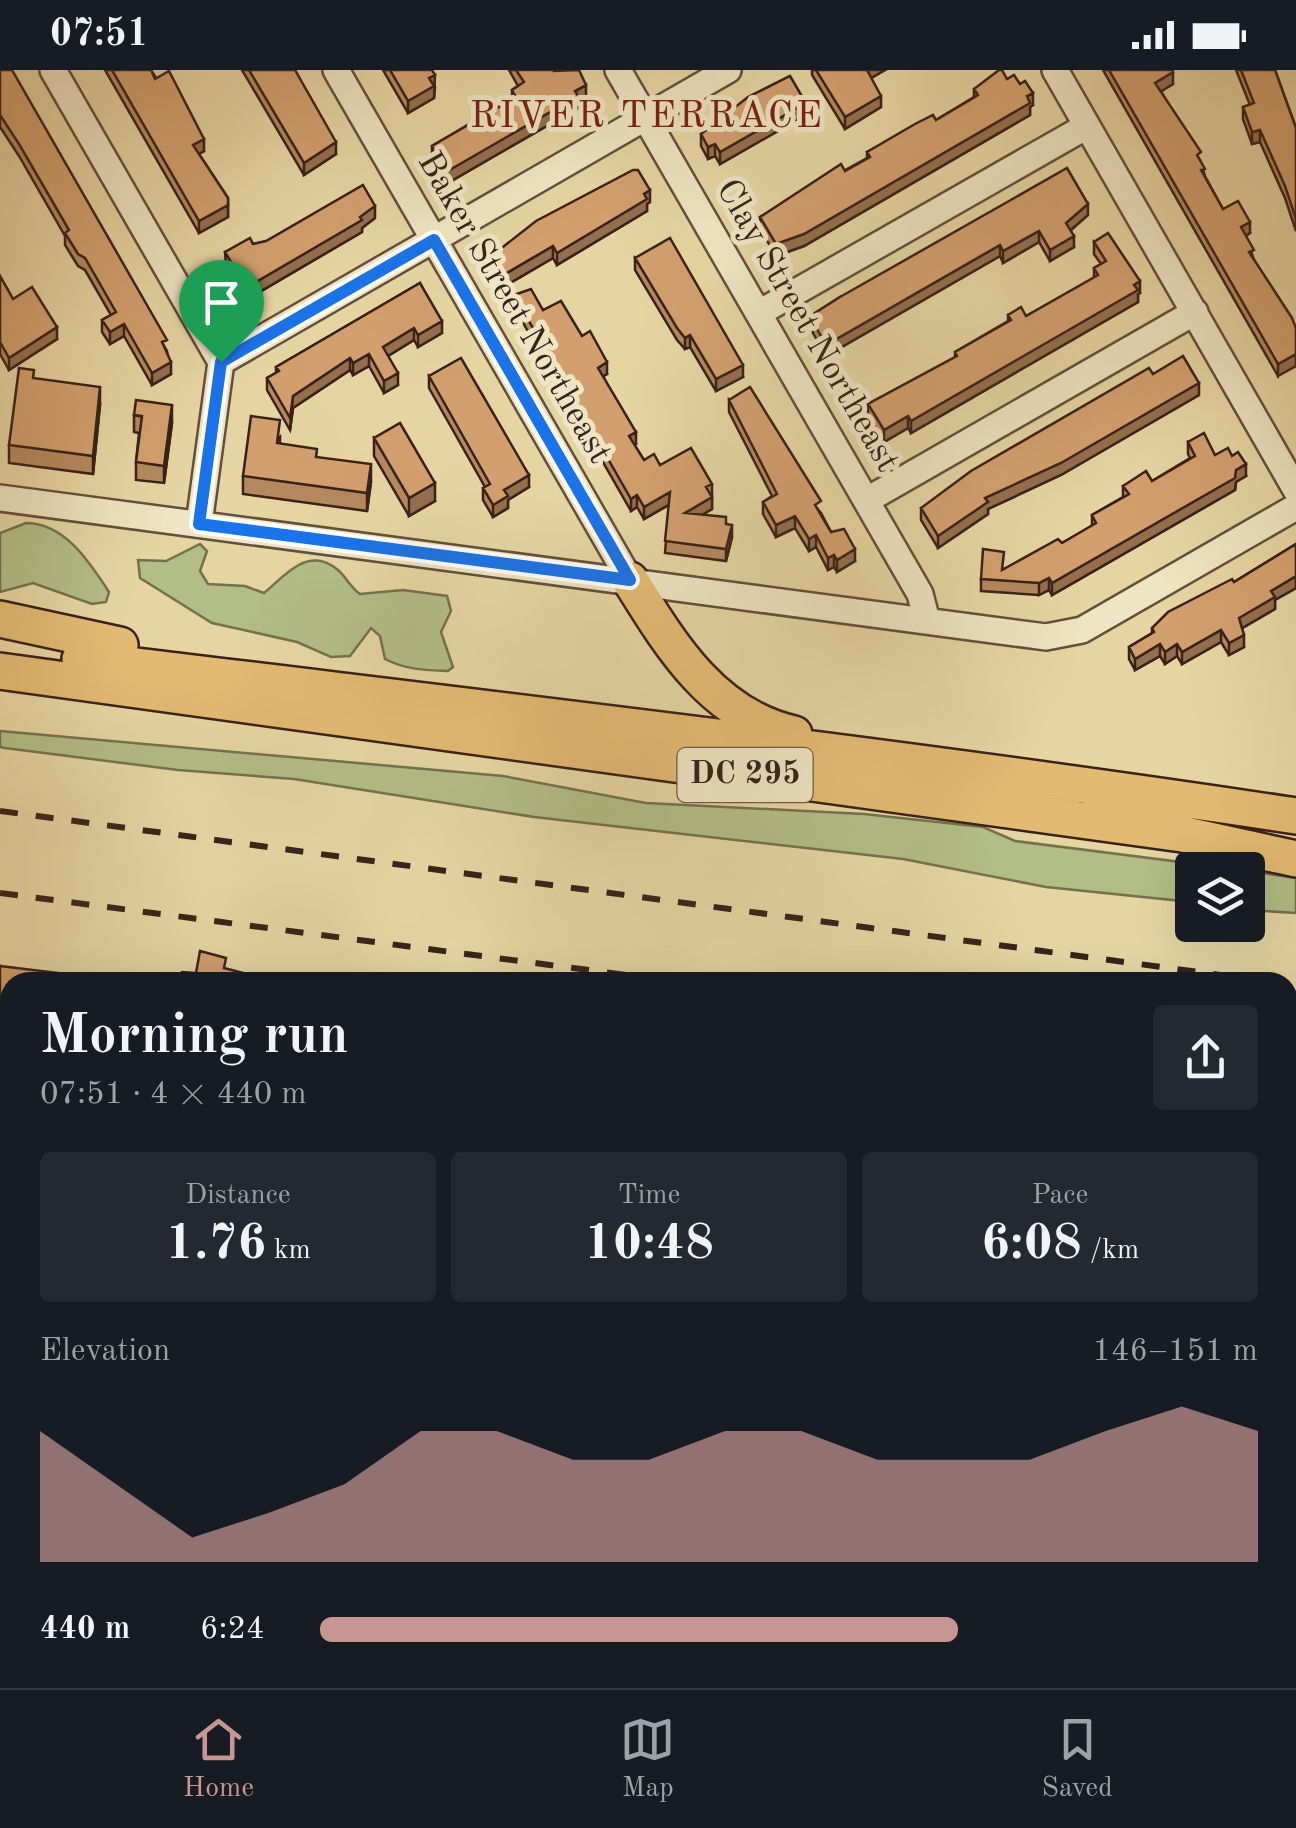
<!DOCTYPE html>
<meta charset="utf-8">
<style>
:root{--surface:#171b24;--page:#242831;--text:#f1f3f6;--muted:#9ea1a6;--line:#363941;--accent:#c59692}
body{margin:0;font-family:"Old Standard TT",serif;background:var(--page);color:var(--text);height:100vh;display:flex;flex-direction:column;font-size:38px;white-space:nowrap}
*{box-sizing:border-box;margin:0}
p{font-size:32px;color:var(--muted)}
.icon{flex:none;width:55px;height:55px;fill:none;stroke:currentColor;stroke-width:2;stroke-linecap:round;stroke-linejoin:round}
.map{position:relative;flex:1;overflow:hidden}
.drawer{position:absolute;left:0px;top:902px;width:1298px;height:718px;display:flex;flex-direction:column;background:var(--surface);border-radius:30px 30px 0 0;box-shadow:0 10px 40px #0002}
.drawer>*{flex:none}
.fabs{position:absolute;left:1175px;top:782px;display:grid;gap:20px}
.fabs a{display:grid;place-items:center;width:90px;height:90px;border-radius:10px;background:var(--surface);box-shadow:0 10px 40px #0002;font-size:50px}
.pin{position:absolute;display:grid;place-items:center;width:85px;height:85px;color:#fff;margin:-102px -42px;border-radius:50% 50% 50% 0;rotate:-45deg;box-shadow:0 0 10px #0007}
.pin .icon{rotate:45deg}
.round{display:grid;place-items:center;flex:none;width:105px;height:105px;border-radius:10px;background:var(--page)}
.headline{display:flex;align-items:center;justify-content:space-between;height:170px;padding:0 40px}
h1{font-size:55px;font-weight:700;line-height:75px}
.metrics{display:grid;grid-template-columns:repeat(3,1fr);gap:15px;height:170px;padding:10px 40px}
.metrics div{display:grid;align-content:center;border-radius:10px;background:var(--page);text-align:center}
.metrics b{font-size:50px;font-weight:700}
.metrics small{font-size:28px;font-weight:400}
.metrics p{font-size:28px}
.chart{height:280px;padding:20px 40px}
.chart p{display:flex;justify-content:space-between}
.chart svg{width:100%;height:180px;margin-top:10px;fill:var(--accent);opacity:.7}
ul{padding:0 40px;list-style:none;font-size:32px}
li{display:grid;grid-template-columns:160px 120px 1fr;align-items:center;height:75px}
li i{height:25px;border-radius:12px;background:var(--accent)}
.status{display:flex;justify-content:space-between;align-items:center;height:70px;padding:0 50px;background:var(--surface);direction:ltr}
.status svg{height:28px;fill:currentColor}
.dock{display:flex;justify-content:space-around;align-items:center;height:140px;border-top:2px solid var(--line);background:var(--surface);font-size:28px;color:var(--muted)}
.dock a{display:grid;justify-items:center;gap:5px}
.dock .selected{color:var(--accent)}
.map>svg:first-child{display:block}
.green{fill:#b3bd86;stroke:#767050;stroke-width:2.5}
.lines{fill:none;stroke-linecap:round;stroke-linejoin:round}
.minor-casing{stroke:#644f3c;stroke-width:30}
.major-casing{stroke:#392219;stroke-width:35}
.highway-casing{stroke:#392219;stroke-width:40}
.minor{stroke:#efe4c3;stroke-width:25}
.major{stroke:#e3ba72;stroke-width:30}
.highway{stroke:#e3ba72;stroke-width:35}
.rail{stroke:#392219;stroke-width:6;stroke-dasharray:18 18;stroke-linecap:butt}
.wall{fill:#b5895f;stroke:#392219;stroke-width:2.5}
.shaded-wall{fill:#946f4e;stroke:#392219;stroke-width:2.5}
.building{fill:#d39f6f;stroke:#392219;stroke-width:2.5}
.route-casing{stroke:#fff;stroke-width:20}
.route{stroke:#1a73e8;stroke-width:12}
.labels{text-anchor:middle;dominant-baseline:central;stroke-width:10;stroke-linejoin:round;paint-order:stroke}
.shield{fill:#efe4c3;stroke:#705c4c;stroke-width:2.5}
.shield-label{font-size:32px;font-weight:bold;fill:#392219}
.street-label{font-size:35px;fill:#392219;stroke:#efe4c3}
.neighbourhood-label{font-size:38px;letter-spacing:2.5px;fill:#7a1f14;stroke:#efe4c3}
</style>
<div class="status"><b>07:51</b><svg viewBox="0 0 49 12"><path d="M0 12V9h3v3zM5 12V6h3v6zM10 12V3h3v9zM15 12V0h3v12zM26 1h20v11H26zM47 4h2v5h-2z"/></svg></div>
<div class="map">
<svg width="1296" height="1618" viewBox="0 0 1296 1618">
<rect width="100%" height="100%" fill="#e6d5a3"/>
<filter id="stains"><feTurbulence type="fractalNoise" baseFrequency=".002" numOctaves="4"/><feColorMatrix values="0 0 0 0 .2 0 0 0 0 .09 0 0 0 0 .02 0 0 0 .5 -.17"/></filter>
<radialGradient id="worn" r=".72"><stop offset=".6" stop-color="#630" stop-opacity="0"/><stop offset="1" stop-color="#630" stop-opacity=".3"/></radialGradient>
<path class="green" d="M26,453C65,453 90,493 109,522L106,532L92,534L33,513L0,522V463Z
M200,474L207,481L200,501L208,514L245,516L264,523C284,507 308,474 338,500C347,508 350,517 360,524L403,520L447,526L451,541L441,562L453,597L448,601C426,600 406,600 385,589L380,566L371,558L350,586L331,587L297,572L212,553L140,508L138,490L166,491Z
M0,661L503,706L646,733L864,744L983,757L1015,771L1244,800H1192V832L1046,817L903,789L534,747L294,709L178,700L5,678L0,677Z
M1248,801L1296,808V843L1248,840Z"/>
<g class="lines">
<defs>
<path id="minor" d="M53,0L221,292L199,454
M336,0L630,510
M618,0L920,524L927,551
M1055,0L1296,420
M759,243L1087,56
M221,292L728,0
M0,428L1046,567L1082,560L1296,437
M867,430L1195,242
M0,987L10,988
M1288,1155L1296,1156
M0,1216L10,1233
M1288,1369L1296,1370
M0,1371L10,1388
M951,1610L953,1618"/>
<path id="major" d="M0,1268L10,1285
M0,1331L10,1348
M0,1566L10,1565
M1288,1571H1296
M107,1610L108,1618
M161,1610L166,1618
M197,1610L202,1618
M458,1610V1618
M483,1618L484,1610"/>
<path id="highway" d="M630,510C671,576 713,646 794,664
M0,549L120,575
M80,589C486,639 892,685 1296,746
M0,601L1182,764L1296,789"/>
</defs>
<use href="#minor" class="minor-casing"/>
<use href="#major" class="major-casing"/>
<use href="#highway" class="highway-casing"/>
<use href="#minor" class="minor"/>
<use href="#major" class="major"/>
<use href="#highway" class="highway"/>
<path class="rail" d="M0,741L1273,912
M0,823L680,912
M1288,924L1296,926
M1288,1004L1296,1005"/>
</g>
<path class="wall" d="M0,0L167,281L171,304L152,315L124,266L110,274L102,262V250L111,245L85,200L78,196L65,175V166L19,86L0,57Z
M105,0H151L204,81L199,84L228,128V147L199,163Z
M242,0H295L336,84L304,105Z
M383,0H432L435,17L434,28L408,43Z
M509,0H554L586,27L578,31V38L446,114L432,88V76L512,29V20L518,16Z
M812,0H885L871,8L881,37L845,59L812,5Z
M1103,0H1172L1173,14L1161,21L1201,92L1205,106L1223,139L1250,163L1246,166L1254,190L1292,248L1278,306Z
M1236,0H1275L1296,58V161L1285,128L1260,72L1252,74L1243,49V37L1250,35Z
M1007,9L1033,35L1030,37V45L804,176L776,186L760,159V147L867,88V82L936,50L974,27V19Z
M806,45L720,94L715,86L708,89L701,76V64Z
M650,132L647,134V141L557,195L553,188L505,216L494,196V184Z
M1088,145L1071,160L1074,177L1050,191L1039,172L1003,193L1000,186L826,286L813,263V252L815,250V243L840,227Z
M375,148L362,158V162L246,230L238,226L230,231L219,211V199L226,195L225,182L253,174Z
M1094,172L1140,223L1138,224V232L911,363L908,358L884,372L868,346V334L955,287V282L1008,251V245L1026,246L1094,208V198L1101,194L1094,184Z
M635,188L743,307L716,321L690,277L685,279L677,270L635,200Z
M0,206L13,229L57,269L9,300L0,284Z
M420,213L442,263L418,277L414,270L388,286L398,315L384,323L369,296L353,305L350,300L293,338L290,360L267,320V308L276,303V297Z
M514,225L543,240L607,304L603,306L636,374L634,375L644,390L712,414V439L702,445L726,454L732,467L726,491L665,483L669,435L644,449L637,437L631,441L514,237Z
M429,306L529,417L508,430V438L493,447L483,430V418L485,417L429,318Z
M1199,325L1061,405L988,439V444L938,478L921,450V438Z
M729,330L821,443L831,462L855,491L837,502L834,497L828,500L816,477L809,481L795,458L776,467L763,444V432L772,426L729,342Z
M100,335L93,404L9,393V375Z
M134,345L172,353L164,413L136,410V392L139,363L134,362Z
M280,367V374L317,387L371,412L367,441L243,424V406Z
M374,368L435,431L409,446L374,386Z
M1188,372L1215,385L1246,406L1236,412L1235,420L1052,525L1049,520L1039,525L981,521V509L1062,473L1092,456V445L1123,427V416L1152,411L1190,388L1188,384Z
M1296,474V518L1275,530V539L1242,558L1244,577L1229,585L1221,572L1182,594L1177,586L1165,594L1160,586L1135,600L1129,589V577L1152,563V558L1234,512Z
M0,896L10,912V943L0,941Z
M1296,1026V1119L1288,1118V1039Z
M10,1126V1169L1,1154V1131Z
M1288,1271L1296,1294L1294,1329L1288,1328Z
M1288,1455H1292V1501H1288Z"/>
<path class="shaded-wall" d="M866,0H885L866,11Z
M1173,2V14L1155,25V13Z
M435,5L434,28L408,43V31L429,8Z
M586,15V27L578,31V38L446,114V102Z
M1033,23V35L1030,37V45L804,176L776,186V174Z
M881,26V37L845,59V47Z
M806,33V45L720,94V82Z
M1260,60V72L1252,74V62Z
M204,69V81L193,87V75Z
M336,72V84L304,105V93Z
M715,74V86L708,89V77Z
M650,120V132L647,134V141L557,195V183Z
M1088,134V145L1066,164V153Z
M228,135V147L199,163V151Z
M375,136V148L362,158V162L246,230V218Z
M1250,152V163L1241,169V157Z
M1039,161V172L1003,193V181Z
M1074,166V177L1050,191V180Z
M1000,175V186L826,286V275Z
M553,176V188L505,216V204Z
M1140,211V223L1138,224V232L911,363V351Z
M238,214V226L230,231V219Z
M442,251V263L418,277V265Z
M124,254V266L110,274V262Z
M57,257V269L9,300V288Z
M414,258V270L383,289V277Z
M690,265V277L685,279V268Z
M369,284V296L353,305V293Z
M1296,284V296L1278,306V294Z
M350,288V300L293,338L290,360L293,326Z
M171,292V304L152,315V303Z
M607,292V304L598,310V298Z
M743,295V307L716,321V309Z
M398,303V315L384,323V311Z
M1199,313V325L1061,405L988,439V444L938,478V466L985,428Z
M100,317V335L93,404V386Z
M172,335V353L164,413V396Z
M908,346V358L884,372V360Z
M636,362V374L629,378V366Z
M371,394V412L367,441V423Z
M1246,394V406L1236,412L1235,420L1052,525V513Z
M529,405V417L508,430V438L493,447V435L504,420Z
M435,413V431L409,446V428Z
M670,422V434L644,449V437Z
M637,425V437L631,441V429Z
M712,427V439L685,455V443Z
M795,446V458L776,467V455Z
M732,455V467L726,491V479Z
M816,465V477L809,481V469Z
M855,479V491L837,502V490Z
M834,485V497L828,500V488Z
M1296,506V518L1275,530V539L1239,560V548L1271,521Z
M1049,508V520L1039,525V513Z
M1221,560V572L1182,594V582Z
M1244,565V577L1229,585V573Z
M1160,574V586L1135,600V589Z
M1177,574V586L1165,594V582Z
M10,1090V1114L0,1120V1096Z
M10,1490V1508L0,1532V1514Z"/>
<path class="building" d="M0,0H12L167,270L162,272L171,292L152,303L124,254L110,262L102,250L116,242L85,188L78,184L65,163L69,160L19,74L0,45Z
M112,0H151L155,9L169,1L204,69L193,75L228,128V135L199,151Z
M249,0H295L336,72L304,93Z
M390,0H432L435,5L429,8L434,16L408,31Z
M516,0H554V1L579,0L586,15L575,21L578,26L446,102L432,76L516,27L512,20L524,12Z
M816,0H867L881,26L845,47Z
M999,0H1002L1007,9L1014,5L1020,14L1025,11L1033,23L1027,26L1030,33L804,164L776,174L760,147L841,94L845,101L870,87L867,82L915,54L933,45L936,50L978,25L974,19Z
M1109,0H1172L1173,2L1155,13L1201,82L1197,85L1205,99L1201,100L1223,139L1238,131L1250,152L1241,157L1254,180L1249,182L1292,248L1296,258V284L1278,294Z
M1241,0H1275L1296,58V149L1285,116L1260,60L1252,62L1243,37L1254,33Z
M790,6L806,33L720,82L715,74L708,77L701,64L748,27Z
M1067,98L1088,134L1066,153L1074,166L1050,180L1039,161L1003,181L1000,175L826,275L813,252L819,249L815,243L840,227Z
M633,100H638L650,120L644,124L647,129L557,183L553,176L505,204L494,184L536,151Z
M363,115L375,136L360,147L362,150L246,218L238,214L230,219L219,199L231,192L225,182L250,168L253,174L266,171Z
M1108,163L1140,211L1134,215L1138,220L911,351L908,346L884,360L868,334L957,286L955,282L1011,250L1008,245L1021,237L1026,246L1098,205L1094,198L1106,191L1094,172Z
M670,168L743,295L716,309L690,265L685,268L677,258L635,188Z
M0,206L13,229L32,217L57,257L9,288L0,272Z
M420,213L442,251L418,265L414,258L383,277L398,303L384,311L369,284L353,293L350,288L293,326L290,348L267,308L279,301L276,297Z
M531,219L543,240L561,231L582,266L590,261L607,292L598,298L636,362L629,366L644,390L654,384L660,395L691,378L712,414L706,417L712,427L685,443L726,447V454L732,455L726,479L665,471L670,422L644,437L637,425L631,429L514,225Z
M1183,286L1199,313L1061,393L985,428L988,432L938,466L921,438L971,401L1149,298L1153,304Z
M461,288L529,405L504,420L508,426L493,435L483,418L490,414L429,306Z
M19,298L34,300L33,308L100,317L93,386L9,375Z
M750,317L821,431L815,435L831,462L844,459L855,479L837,490L834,485L828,488L816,465L809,469L795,446L776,455L763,432L777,424L729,330Z
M136,330L172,335L164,396L136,392L142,346L134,345Z
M251,346L280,350L277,373L317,379L316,387L371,394L367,423L243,406Z
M400,353L435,413L409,428L374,368Z
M1204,363L1215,385L1228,378L1232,386L1238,382L1246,394L1236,400L1235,408L1052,513L1049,508L1039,513L981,509L983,479L1004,482L1002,500L1058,469L1062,473L1096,453L1092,445L1129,424L1123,416L1146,401L1152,411L1195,386L1188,372Z
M1296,474V506L1271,521L1275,527L1239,548L1244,565L1229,573L1221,560L1182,582L1177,574L1165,582L1160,574L1135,589L1129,577L1154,562L1152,558L1168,542L1232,509L1234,512Z
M200,881L226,888L224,898L271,910V912H180L182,902L196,903Z
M0,896L132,912H10V928L0,927Z
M399,909L423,912H399Z
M0,998L10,999V1090L0,1096V1064L5,1061L0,1052Z
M1289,1025L1296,1026V1105L1288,1103V1039Z
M10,1126V1146L1,1131Z
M1288,1189H1291L1288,1214Z
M1288,1271L1296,1272L1294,1317H1288Z
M0,1448L10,1452V1490L0,1514Z
M1288,1455H1292V1483H1288Z
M694,1610H824V1618H694Z
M668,1613L669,1618H511V1615Z"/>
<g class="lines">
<defs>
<path id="route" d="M434,170L630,510L199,454L221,292Z"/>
</defs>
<use href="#route" class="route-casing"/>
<use href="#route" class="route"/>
</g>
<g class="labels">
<rect class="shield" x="677.5" y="678" width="135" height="54" rx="8"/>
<g class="shield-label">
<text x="745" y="705">DC 295</text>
</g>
<g class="street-label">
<text transform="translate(514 238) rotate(60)">Baker Street Northeast</text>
<text transform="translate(807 256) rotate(60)">Clay Street Northeast</text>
</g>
<g class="neighbourhood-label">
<text x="647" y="47">RIVER TERRACE</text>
</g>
</g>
<rect width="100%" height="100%" filter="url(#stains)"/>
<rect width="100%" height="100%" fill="url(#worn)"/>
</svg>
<div class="fabs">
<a><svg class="icon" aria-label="layers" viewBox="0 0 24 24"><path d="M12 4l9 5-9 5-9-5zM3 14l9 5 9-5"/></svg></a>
</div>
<div class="pin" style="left:221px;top:292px;background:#1e9e55"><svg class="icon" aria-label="arrive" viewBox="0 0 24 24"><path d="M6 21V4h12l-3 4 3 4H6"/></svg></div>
<section class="drawer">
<div class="headline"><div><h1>Morning run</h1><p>07:51 · 4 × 440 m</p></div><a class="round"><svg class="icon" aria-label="share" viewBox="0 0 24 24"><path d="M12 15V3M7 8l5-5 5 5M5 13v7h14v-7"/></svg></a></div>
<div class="metrics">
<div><p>Distance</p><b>1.76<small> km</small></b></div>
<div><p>Time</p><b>10:48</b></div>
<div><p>Pace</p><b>6:08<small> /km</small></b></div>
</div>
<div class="chart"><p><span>Elevation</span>146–151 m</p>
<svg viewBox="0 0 160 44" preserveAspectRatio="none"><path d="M0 44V12L10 25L20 38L30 32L40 25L50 12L60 12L70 19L80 19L90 12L100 12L110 19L120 19L130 19L140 12L150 6L160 12V44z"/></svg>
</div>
<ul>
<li><b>440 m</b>6:24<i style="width:68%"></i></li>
</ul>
</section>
</div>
<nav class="dock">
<a class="selected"><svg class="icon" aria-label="home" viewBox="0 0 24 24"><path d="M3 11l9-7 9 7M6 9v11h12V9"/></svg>Home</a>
<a><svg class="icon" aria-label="map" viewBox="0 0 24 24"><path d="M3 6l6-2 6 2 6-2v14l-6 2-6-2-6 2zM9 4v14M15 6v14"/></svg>Map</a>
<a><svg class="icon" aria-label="saved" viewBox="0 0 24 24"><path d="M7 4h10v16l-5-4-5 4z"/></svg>Saved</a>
</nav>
